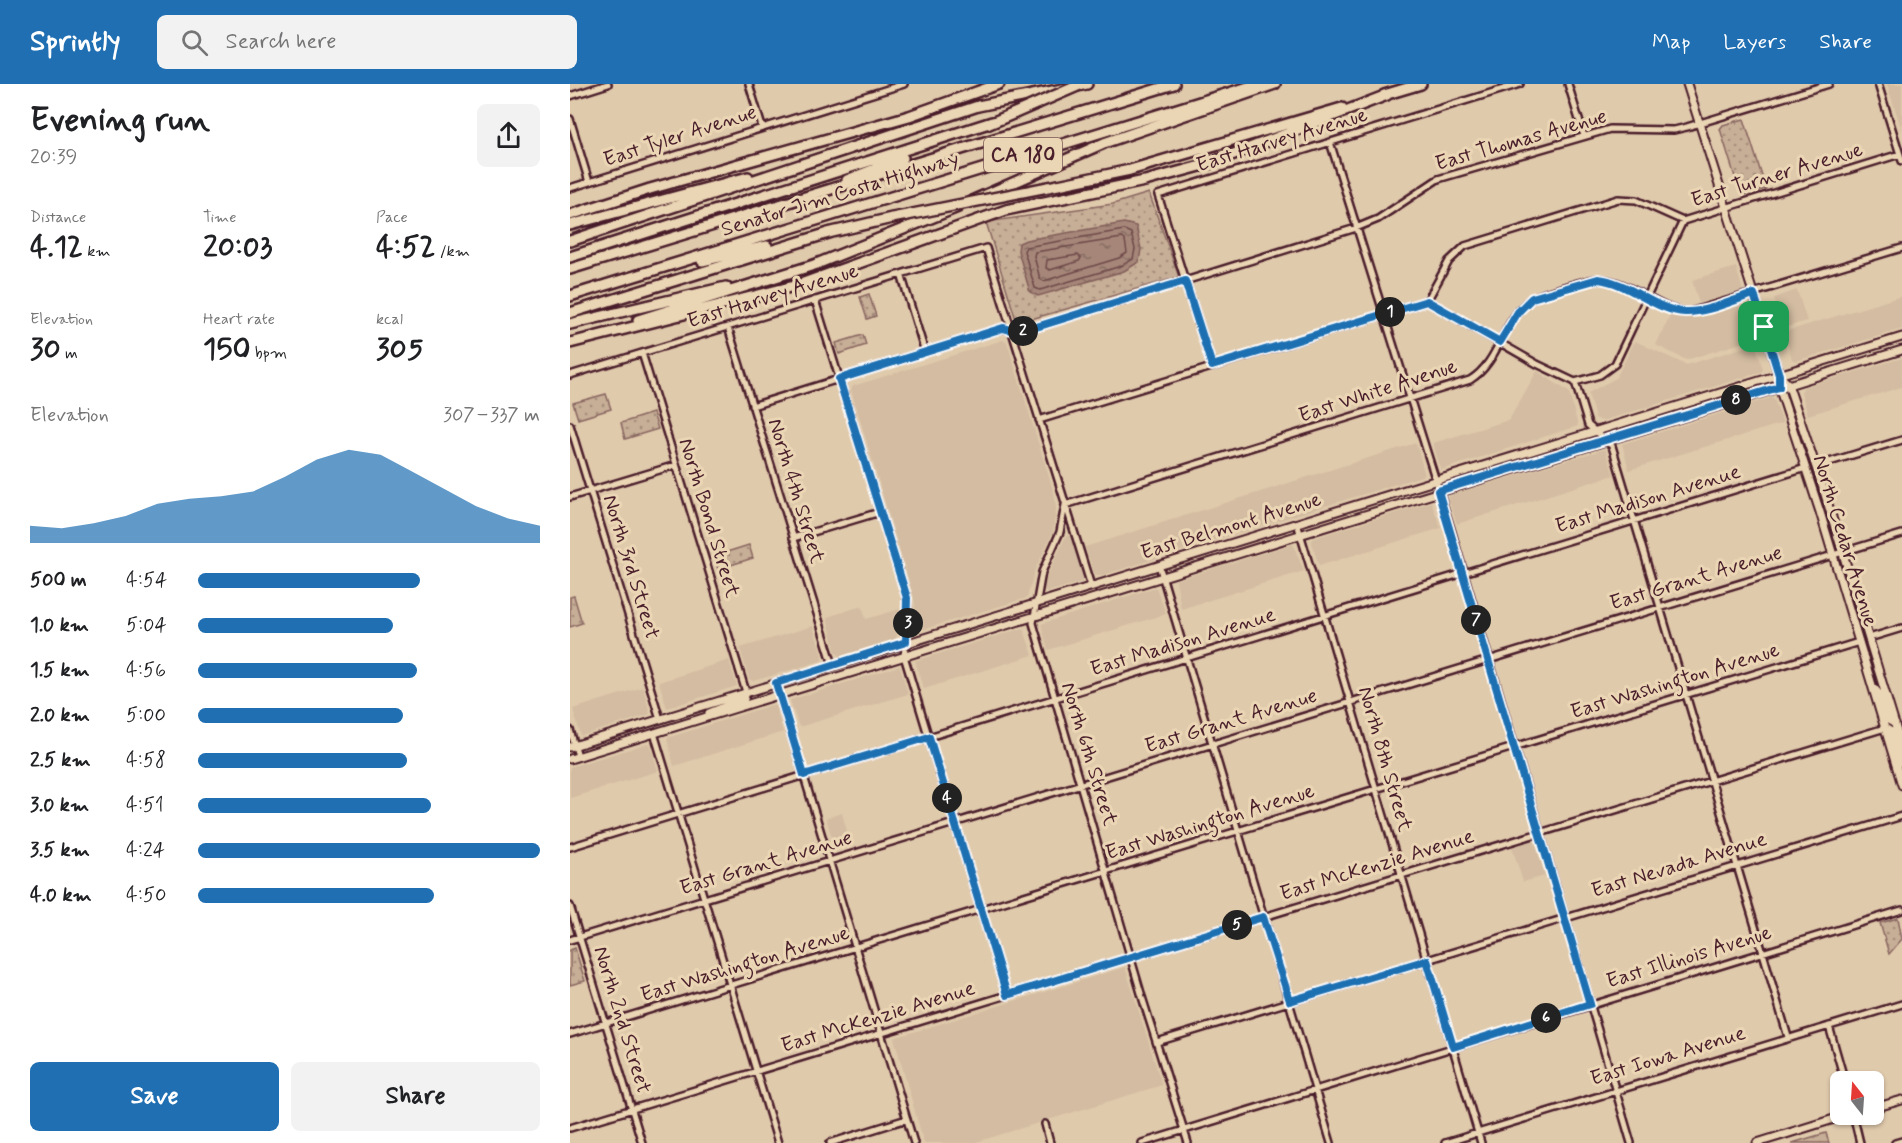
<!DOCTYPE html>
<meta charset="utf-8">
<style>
:root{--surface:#fff;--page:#f2f2f2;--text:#202124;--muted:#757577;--accent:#1f6fb2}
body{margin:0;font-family:Mynerve,sans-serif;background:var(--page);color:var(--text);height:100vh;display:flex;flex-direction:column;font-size:22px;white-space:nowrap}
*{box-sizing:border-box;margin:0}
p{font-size:20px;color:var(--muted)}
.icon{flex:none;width:33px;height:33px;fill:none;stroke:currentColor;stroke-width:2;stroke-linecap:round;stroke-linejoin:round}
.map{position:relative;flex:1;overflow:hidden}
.details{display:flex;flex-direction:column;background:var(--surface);width:570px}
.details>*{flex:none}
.needle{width:39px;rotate:343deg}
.buttons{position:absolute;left:1260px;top:987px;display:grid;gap:12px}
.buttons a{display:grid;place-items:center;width:54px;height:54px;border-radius:9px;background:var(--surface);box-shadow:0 2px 4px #0004;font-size:30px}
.pin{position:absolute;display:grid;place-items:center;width:51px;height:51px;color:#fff;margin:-26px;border-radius:12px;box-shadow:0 3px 9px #0006}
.km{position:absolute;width:30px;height:30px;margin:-15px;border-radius:50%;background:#222;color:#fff;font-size:16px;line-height:30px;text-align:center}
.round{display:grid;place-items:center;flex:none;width:63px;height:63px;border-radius:9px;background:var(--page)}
.head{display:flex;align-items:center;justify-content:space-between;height:102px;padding:0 30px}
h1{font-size:33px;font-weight:800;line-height:45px}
.metrics{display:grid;grid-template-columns:repeat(3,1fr);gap:9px;height:102px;padding:6px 30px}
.metrics div{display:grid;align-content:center}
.metrics b{font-size:30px;font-weight:800}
.metrics small{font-size:16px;font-weight:400}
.metrics p{font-size:16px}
.chart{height:168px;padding:12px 30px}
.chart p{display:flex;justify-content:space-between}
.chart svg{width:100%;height:108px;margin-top:6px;fill:var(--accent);opacity:.7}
.action{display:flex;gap:12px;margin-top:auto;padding:12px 30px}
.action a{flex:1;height:69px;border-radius:9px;background:var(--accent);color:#fff;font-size:24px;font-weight:800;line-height:69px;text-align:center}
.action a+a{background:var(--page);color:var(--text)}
ul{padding:0 30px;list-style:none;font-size:20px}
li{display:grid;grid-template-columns:96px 72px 1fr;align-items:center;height:45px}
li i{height:15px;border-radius:8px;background:var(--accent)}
header{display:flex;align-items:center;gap:36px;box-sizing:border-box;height:84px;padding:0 30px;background:var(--accent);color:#fff}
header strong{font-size:28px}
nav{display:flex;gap:33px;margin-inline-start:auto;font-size:21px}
.search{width:420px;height:54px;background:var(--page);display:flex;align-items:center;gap:15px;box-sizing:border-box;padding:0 21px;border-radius:9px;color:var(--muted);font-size:22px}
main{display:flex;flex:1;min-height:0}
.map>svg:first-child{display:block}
.built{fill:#d3bca1}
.green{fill:url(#green-dots);stroke:#886660;stroke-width:1.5}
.water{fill:url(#water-ripples);stroke:#815d59;stroke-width:1.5}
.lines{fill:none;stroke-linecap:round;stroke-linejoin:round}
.shore{stroke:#6e484a;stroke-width:1.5}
.street-casing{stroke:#4a1f2b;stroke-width:10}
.secondary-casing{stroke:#4a1f2b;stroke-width:11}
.highway-casing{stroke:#4a1f2b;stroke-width:14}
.street{stroke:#ead5b4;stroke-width:5}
.secondary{stroke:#ead5b4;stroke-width:7}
.highway{stroke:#ead5b4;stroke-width:9}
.highway-bridge-casing{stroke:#4a1f2b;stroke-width:14;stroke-linecap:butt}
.highway-bridge{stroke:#ead5b4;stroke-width:9}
.route-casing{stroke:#fff;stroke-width:12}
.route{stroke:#1f6fb2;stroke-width:8}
.labels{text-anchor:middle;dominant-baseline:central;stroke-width:6;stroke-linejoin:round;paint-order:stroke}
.shield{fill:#ead5b4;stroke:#7a5654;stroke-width:1.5}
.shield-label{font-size:20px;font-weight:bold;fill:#4a1f2b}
.street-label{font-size:21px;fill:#4a1f2b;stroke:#ead5b4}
</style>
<header>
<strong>Sprintly</strong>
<div class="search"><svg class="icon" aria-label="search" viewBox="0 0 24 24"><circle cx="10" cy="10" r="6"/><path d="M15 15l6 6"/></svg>Search here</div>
<nav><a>Map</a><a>Layers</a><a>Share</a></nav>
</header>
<main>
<section class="details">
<div class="head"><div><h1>Evening run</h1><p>20:39</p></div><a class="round"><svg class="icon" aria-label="share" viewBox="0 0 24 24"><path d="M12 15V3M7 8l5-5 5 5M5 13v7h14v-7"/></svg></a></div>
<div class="metrics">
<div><p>Distance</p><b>4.12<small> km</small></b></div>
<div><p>Time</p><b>20:03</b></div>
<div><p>Pace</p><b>4:52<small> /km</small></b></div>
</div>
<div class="metrics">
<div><p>Elevation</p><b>30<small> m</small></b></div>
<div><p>Heart rate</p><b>150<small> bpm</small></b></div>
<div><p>kcal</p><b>305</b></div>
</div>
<div class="chart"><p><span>Elevation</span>307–337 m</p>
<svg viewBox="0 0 160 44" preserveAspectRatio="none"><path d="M0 44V37L10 38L20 36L30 33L40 28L50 26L60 25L70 23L80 17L90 10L100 6L110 8L120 15L130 22L140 29L150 34L160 37V44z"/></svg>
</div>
<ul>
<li><b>500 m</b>4:54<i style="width:65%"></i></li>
<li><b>1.0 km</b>5:04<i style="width:57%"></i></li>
<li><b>1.5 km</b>4:56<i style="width:64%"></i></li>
<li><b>2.0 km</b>5:00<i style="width:60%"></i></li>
<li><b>2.5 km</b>4:58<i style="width:61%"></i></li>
<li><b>3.0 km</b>4:51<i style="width:68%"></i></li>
<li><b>3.5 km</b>4:24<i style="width:100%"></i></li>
<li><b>4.0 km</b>4:50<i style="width:69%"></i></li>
</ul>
<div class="action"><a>Save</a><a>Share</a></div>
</section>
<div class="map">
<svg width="1332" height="1059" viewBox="0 0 1332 1059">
<defs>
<pattern id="green-dots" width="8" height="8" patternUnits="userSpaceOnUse" patternTransform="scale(1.5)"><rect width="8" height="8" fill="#c7ae96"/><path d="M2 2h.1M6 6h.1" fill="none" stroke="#a48d7b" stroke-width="1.8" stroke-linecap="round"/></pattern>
<pattern id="water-ripples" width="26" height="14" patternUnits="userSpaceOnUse" patternTransform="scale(1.5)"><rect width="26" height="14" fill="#a58678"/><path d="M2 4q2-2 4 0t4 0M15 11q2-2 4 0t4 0" fill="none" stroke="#886d63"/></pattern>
</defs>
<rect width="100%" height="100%" fill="#e0caac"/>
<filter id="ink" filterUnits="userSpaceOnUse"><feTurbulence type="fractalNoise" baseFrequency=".0167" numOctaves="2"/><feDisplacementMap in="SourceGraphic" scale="12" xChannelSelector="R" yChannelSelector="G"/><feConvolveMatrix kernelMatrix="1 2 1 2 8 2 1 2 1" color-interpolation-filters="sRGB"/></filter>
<g filter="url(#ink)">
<path class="built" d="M1317,0H1332V47Z
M1166,183L1173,207L1129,220L1122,196Z
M1227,206L1237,237L1213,244L1204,214Z
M1332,212V245L1226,277L1222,275L1214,248Z
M1177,220L1187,254L1116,276L1086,261L1100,231L1128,234Z
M433,256L437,258L485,412L486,427L483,448L465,486L457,514L351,546L345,541V518L281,306L283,302Z
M1065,257L1116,281L1185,260L1193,285L1191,288L1032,337L1025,334L1018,309L1046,294Z
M1332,274V303L1238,331L1231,308L1234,303Z
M967,287L999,308L1008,342L871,386L863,359L939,336Z
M1203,313L1213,339L1059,386L1052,360Z
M846,359L855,391L530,492L525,491L515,463Z
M1035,365L1044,391L887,440L878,415L880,411Z
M861,418L871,444L749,482L741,457L744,454Z
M501,451L513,493L512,498L477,508L474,506L477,492L496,452Z
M723,460L734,487L611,525L606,496Z
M586,503L596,530L478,566L471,540Z
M292,522L296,535L330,525L328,549L325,555L271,572L266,569L257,533Z
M243,542L253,574L251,577L183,597L179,595L170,564Z
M453,544L463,571L354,605L345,577Z
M159,576L167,602L97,624L89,598Z
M330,582L338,610L229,643L220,616Z
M73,603L80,630L11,652L3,625Z
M205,620L213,648L104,682L97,654Z
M80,659L88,687L0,714V683Z
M272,729L281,762L266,767L256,734Z
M964,756L975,792L953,798L942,763Z
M555,883L592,1001L403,1059H354L324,954Z"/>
<path class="green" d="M1174,35L1196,105L1174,111L1170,109L1150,45L1153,41Z
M579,109L609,193L447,239L416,138L543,120Z
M299,210L306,232L297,235L290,213Z
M293,251L296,261L269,270L266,259Z
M36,310L41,325L8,335L3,319Z
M83,329L88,345L55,355L51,339Z
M179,461L183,474L148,485L144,472Z
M4,512L12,539L0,543V513Z
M1328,834L1332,855L1319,870L1310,839Z
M5,864L15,897L0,901V866Z
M1256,1049L1259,1059H1222Z"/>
<path class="water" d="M554,139L566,142L571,165L569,178L554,187L468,212L460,208L448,167L449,159L456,156Z"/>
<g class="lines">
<path class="shore" d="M554,146L561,149L565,165L563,175L551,182L470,206L465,204L454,167L456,163Z
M552,154L555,156L557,169L549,174L474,197L470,195L464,172L465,168Z
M508,171L511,174L509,177L480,186L476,184L477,176Z"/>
<defs>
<path id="street" d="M179,0L192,43
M998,0L1014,52
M1308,0L1332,77
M0,12L38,0
M0,35L19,98
M760,58L881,445L1061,1059
M0,104L334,0
M331,190L355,268
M245,216L337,514L338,537L334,572L437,911
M857,217L967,280L1005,298
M158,243L263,581
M72,269L176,608
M642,282L588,111L950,0
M0,291L416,164L521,502
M1005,298L1018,341L1042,362L1218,953
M1005,298L1030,291L1045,280L1113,137
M182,322L433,244L450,248L786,144L808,135L868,95L1040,45L1104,46L1117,43L1259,0
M469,336L857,217L879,177L895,162L1048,115L1066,116L1113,137L1330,70
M0,341L90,635
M1246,382L1332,356
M0,413L106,381
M727,439L911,1059
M223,454L310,428
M589,481L761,1059
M1299,554L1332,544
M206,599L344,1059
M0,646L8,672
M84,649L208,1059
M0,763L1236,384
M0,822L72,1059
M0,856L1332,450
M1259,942L1275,998
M0,950L1289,558
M587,958L1332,732
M1283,1030L1290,1059
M475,1040L480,1059
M0,1044L1315,644
M260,1059L337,1035
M572,1059L1332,826
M618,1059L573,916L463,539L472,488L490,448L495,421L900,296C930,278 932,236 960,216C970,209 983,207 994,203C1006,200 1018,195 1030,195C1063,197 1088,228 1120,228L1332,164
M875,1059L1332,920
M1325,1059L1332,1057"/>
<path id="secondary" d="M1117,0L1209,291V303L1250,428L1332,701
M1209,291L1218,300L1254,407L1332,664
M1303,603L1309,610L1317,635L1325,640
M139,629L174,615L176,608
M1315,644L1323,649L1332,679
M0,663L1332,253
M0,675L1332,266
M1304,1024L1332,1016
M1187,1059L1280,1030"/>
<path id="highway" d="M814,11L851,0
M419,40L445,29
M277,96L333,74
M488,101L560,86L772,24
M404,116L534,59L705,0
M0,131L80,105L339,32L429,0
M0,141L178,93
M258,149L322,134
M0,157L408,22L517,0
M0,173L422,38
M132,177L197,162
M0,185L604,0
M0,212L688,0
M0,229L262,148
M68,236L244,181L388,123
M0,240L156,203
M0,259L228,201L436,126L575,97L638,80L817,11"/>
</defs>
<use href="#street" class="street-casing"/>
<use href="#secondary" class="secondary-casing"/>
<use href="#highway" class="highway-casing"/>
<use href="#street" class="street"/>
<use href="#secondary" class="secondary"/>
<use href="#highway" class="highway"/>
<defs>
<path id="highway-bridge" d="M445,29L512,0
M322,134L488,101"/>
</defs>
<use href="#highway-bridge" class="highway-bridge-casing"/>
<use href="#highway-bridge" class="highway-bridge"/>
</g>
</g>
<g class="lines" filter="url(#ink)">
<defs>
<path id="route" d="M1028,195C1059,198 1085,227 1115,228C1137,229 1163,216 1184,210L1209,291V303L868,407L1020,920L883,963L857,876L720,917L693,833L437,911L359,653L234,691L206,599L336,558L337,514L269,295L433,244L450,248L615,197L642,282L857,217L930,258L948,228L962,214Z"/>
</defs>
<use href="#route" class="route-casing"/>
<use href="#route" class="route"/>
</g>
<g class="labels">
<rect class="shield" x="414" y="54" width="78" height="34" rx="4.5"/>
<g class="shield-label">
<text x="453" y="71">CA 180</text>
</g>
<g class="street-label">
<text transform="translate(110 52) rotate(-18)">East Tyler Avenue</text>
<text transform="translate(712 56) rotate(-17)">East Harvey Avenue</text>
<text transform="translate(951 56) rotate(-16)">East Thomas Avenue</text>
<text transform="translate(1207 91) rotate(-17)">East Turner Avenue</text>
<text transform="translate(270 110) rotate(-17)">Senator Jim Costa Highway</text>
<text transform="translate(203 212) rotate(-17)">East Harvey Avenue</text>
<text transform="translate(808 307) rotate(-18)">East White Avenue</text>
<text transform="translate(226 407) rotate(73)">North 4th Street</text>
<text transform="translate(1078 415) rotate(-17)">East Madison Avenue</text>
<text transform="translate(139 434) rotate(73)">North Bond Street</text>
<text transform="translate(661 442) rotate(-17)">East Belmont Avenue</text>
<text transform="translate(1275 457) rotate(73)">North Cedar Avenue</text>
<text transform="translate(61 483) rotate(73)">North 3rd Street</text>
<text transform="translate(1126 494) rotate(-17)">East Grant Avenue</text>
<text transform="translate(613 558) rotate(-17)">East Madison Avenue</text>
<text transform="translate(1105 597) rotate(-17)">East Washington Avenue</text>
<text transform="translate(661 637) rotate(-17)">East Grant Avenue</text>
<text transform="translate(519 670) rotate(73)">North 6th Street</text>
<text transform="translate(815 675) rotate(74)">North 8th Street</text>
<text transform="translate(640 738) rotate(-17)">East Washington Avenue</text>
<text transform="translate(196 779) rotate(-17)">East Grant Avenue</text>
<text transform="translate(807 781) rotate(-17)">East McKenzie Avenue</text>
<text transform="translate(1109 781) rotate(-17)">East Nevada Avenue</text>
<text transform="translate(1119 873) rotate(-17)">East Illinois Avenue</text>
<text transform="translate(175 880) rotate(-17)">East Washington Avenue</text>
<text transform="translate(308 933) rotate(-17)">East McKenzie Avenue</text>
<text transform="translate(52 936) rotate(73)">North 2nd Street</text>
<text transform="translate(1098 972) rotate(-17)">East Iowa Avenue</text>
</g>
</g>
</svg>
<div class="buttons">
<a><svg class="needle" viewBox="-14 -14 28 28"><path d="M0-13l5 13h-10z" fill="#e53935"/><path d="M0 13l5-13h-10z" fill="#757577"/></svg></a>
</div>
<div class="pin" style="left:1194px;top:243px;background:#1e9e55"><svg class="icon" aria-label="arrive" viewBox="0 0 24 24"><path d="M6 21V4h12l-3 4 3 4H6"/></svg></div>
<b class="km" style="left:820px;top:228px">1</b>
<b class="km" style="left:453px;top:247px">2</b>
<b class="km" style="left:338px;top:539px">3</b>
<b class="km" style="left:377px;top:714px">4</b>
<b class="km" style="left:667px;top:841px">5</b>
<b class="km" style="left:976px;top:934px">6</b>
<b class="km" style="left:906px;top:536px">7</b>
<b class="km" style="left:1166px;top:316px">8</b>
</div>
</main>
